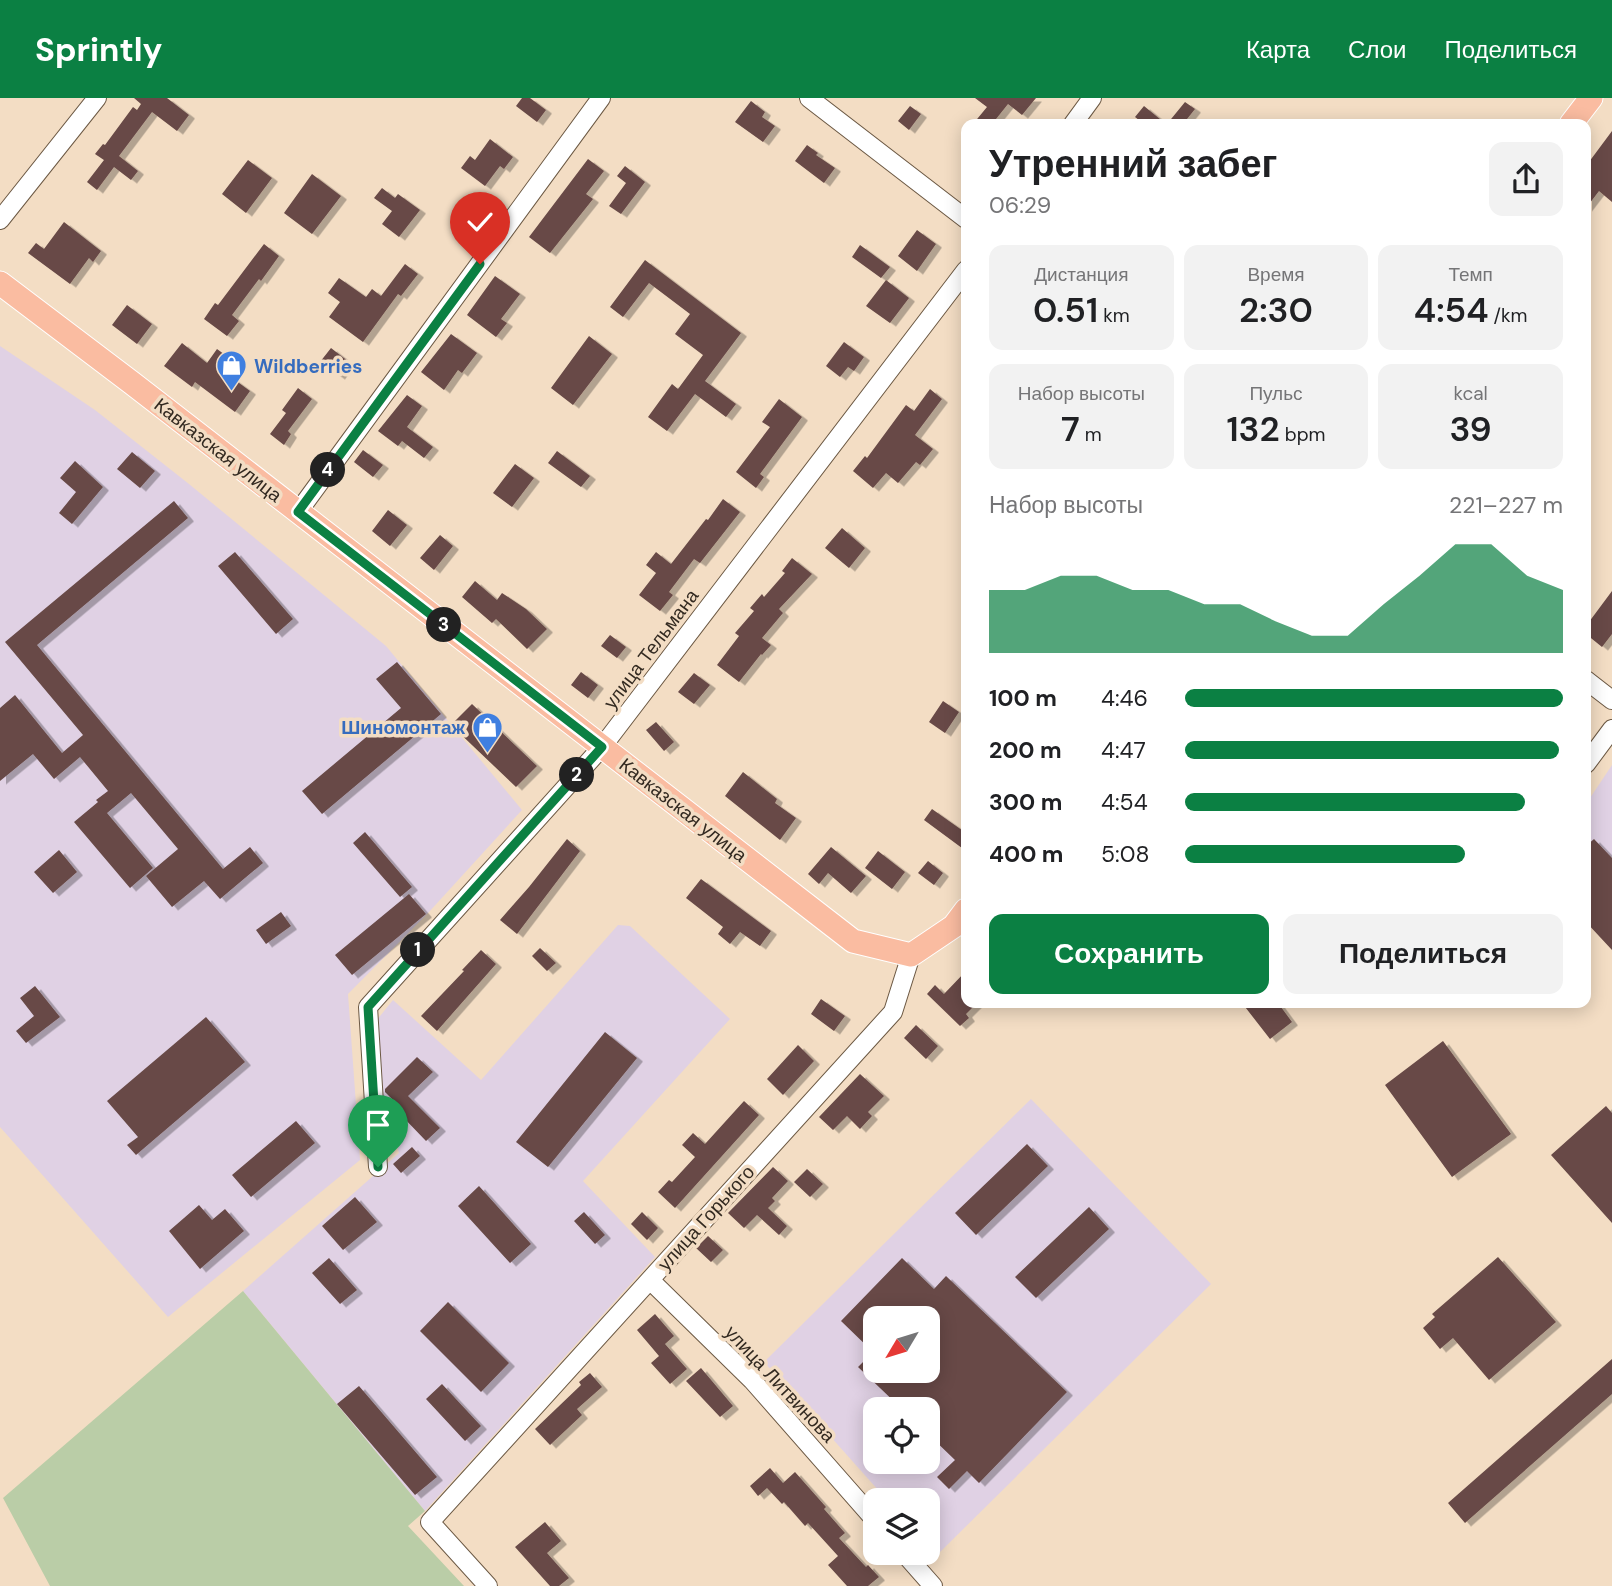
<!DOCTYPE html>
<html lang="ru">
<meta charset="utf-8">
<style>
:root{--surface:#fff;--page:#f2f2f2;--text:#202124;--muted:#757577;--accent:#0b8043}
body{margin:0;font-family:"DM Sans",sans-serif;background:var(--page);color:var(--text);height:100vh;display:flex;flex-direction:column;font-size:26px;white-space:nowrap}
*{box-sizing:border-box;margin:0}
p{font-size:23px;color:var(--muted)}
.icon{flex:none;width:38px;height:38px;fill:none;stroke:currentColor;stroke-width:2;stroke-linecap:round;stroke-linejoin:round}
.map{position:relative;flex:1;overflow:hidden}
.details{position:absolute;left:961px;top:21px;width:630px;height:889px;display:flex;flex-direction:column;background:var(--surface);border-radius:14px;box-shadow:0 4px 18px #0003}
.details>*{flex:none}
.needle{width:46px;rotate:232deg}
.buttons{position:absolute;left:863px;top:1208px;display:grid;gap:14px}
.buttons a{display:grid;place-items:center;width:77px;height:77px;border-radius:14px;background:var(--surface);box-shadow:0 4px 18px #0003;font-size:35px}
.pin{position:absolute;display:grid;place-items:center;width:60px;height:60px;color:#fff;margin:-72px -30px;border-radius:50% 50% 50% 0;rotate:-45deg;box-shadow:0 0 7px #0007}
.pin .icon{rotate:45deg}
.km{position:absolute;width:35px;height:35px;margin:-18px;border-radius:50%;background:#222;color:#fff;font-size:19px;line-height:35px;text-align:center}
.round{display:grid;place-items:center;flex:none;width:74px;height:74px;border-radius:14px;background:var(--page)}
.headline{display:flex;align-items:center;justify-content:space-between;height:119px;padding:0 28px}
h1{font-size:38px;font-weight:600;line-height:52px}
.figures{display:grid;grid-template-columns:repeat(3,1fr);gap:10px;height:119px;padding:7px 28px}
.figures div{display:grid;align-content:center;border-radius:14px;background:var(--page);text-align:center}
.figures b{font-size:35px;font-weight:600}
.figures small{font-size:19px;font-weight:400}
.figures p{font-size:19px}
.chart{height:196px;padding:14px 28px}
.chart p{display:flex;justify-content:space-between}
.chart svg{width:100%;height:126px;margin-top:7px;fill:var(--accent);opacity:.7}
.cta{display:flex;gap:14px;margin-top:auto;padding:14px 28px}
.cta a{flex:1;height:80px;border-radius:14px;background:var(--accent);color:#fff;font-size:28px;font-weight:600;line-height:80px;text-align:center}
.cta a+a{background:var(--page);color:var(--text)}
ul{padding:0 28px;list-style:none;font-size:23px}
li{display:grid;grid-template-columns:112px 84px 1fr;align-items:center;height:52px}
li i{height:18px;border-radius:9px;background:var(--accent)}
header{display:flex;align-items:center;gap:42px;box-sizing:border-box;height:98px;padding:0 35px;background:var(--accent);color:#fff}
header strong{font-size:33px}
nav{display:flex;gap:38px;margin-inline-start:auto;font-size:24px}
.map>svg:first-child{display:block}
.industrial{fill:#e0d1e4;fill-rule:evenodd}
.green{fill:#bacda7}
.building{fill:#674946;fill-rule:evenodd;filter:url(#shadow)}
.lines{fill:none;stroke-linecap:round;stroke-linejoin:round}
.minor-casing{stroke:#6b5843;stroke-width:20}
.major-casing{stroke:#fff;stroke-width:25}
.minor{stroke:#fff;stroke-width:18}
.major{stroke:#fabca1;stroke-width:23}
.route-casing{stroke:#fff;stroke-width:14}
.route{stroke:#0b8043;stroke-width:9}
.labels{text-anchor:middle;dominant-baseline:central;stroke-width:7;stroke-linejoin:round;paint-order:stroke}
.shop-label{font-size:19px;font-weight:bold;fill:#366cbe;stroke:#f3ddc4;text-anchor:start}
.street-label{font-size:19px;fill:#332a21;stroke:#f3ddc4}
</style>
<header>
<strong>Sprintly</strong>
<nav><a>Карта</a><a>Слои</a><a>Поделиться</a></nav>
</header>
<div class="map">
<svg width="1612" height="1488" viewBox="0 0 1612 1488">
<defs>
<filter id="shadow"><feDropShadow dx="6" dy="3.5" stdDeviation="0" flood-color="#0004"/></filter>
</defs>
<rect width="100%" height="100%" fill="#f3ddc4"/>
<path class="industrial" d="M0,248L95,312L189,386L386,548L522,712L429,814L348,896L360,1062L168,1219L0,1029Z
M1612,667V801L1586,773V706Z
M618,827L630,828L730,921L583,1083L655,1159L425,1413L243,1193L399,1055L378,983L376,923L393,902L481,982Z
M1031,1001L1211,1186L937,1457L928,1447V1402H887L764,1264ZM875,1220H928V1272H875ZM875,1311H928V1363H875Z"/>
<path class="green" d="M243,1193L425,1413L408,1428L464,1488H50L3,1400Z"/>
<path class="building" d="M134,0H167L189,17L177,33L152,14L119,58L138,73L131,82L114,69L97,92L87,84L104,62L95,56L103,46L105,47L133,9L137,12L141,6Z
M522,0H530L546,12L537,24L516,8Z
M975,0H1036L1022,17L1008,6L992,26H973L987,9Z
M751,3L765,14L762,19L775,28L763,44L735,24Z
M1185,4L1195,11L1183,26H1167Z
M910,8L921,16L909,32L898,23Z
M1144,8L1166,26H1144L1135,19Z
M1612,33V104L1599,93L1586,110V68Z
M490,41L513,59L504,71L500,68L485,88L461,70L470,58L475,62Z
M807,47L818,55L816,57L835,70L824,85L795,63Z
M588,61L604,73L586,96L593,101L550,155L529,139Z
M248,62L272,80L246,115L222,96Z
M625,68L645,84L621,116L609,108L626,85L617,78Z
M312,76L341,98L312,136L284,115Z
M382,90L395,100L398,96L420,112L399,139L382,126L392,113L374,100Z
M64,124L101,153L93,164L89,160L70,186L28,155L36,145L44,151Z
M917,132L936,146L917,173L898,158Z
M264,146L279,158L261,183L259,181L232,217L239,223L227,238L204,221L215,205L218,207Z
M860,147L890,169L881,180L852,159Z
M645,162L741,235L705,283L736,306L726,319L695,296L667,333L648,319L672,286L678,291L703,257L675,236L690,216L649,185L623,219L610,209Z
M405,166L418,176L401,198L398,196L363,244L329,219L340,204L328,195L339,180L366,199L372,191L381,198Z
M495,178L520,196L501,221L507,225L496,239L467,217Z
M886,182L909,200L890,225L866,208Z
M127,207L152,226L137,246L112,227Z
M451,236L477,255L462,275L458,272L444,292L421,274Z
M589,238L612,256L573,307L551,290Z
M844,244L864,259L854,273L848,269L840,279L826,268Z
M182,245L207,265L217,251L232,262L224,274L250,293L235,314L195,284L192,289L164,268Z
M331,250L349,264L339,278L320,264Z
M298,290L312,301L288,333L291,336L284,347L270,336L286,315L282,312Z
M930,291L942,301L915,337L933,351L920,367L916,364L898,385L886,375L873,390L853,373L865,358L867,360L906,307L914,313Z
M407,297L422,308L407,329L433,349L424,360L402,343L398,348L378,333Z
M779,301L802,319L760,376L764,379L756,390L736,374L770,329L762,324Z
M363,352L383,367L373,379L354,364Z
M557,353L590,378L581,389L548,365Z
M132,354L155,373L140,390L117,371Z
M75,363L103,389L72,426L59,415L76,394L60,380Z
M515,366L534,380L512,409L493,395Z
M723,401L740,414L700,465L694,461L669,494L673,497L660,513L639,497L656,475L646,467L656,454L671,466L706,421L708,422Z
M174,403L188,420L37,547L223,771L250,749L263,765L220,801L204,783L172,809L146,778L178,751L131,695L107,715L153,770L130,790L74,724L98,704L96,702L108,693L80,659L54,681L33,656L0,683V610L15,597L62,655L83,637L5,544Z
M388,412L407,427L390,448L372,433Z
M842,430L865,450L849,470L825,450Z
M440,437L453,448L434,472L420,460Z
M235,454L293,521L276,536L218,468Z
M792,460L812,476L779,511L783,515L762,540L771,547L762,557L761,556L739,584L717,567L739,538L735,535L754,513L750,510L762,496L764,499L785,475L782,473Z
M475,483L497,502L502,495L526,511L547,531L527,551L496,521L492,525L462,499Z
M1612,493V536L1602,549L1586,536V528Z
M610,537L626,549L617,560L601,548Z
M397,564L441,616L322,716L302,693L401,610L376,581Z
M581,574L598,587L588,600L571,587Z
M694,575L710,587L694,606L678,594Z
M943,603L959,614L945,635L929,624Z
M472,606L537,668L516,689L451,627Z
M656,624L674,644L664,653L646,632Z
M743,674L777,701L775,705L796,720L780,742L725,698Z
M932,711L966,735V753L924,722Z
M365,734L412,789L400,799L353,745Z
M567,741L580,753L517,836L500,822L529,789Z
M1594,741L1612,760V852L1586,824V748Z
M831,749L866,778L851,795L828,775L819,786L808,776Z
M59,752L77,774L53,795L34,774Z
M878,753L905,774L892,791L865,770Z
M928,763L943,775L934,787L918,775Z
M701,781L771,833L760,848L740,834L730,846L718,836L723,829L686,800Z
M409,796L426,816L352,877L335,857Z
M281,814L291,828L266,846L256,832Z
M540,850L556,865L547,873L532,858Z
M481,852L496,866L437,933L421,918L464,873L462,872Z
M966,873V905H977L966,916L969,920L960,928L927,896L935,887L944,896Z
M35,888L60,919L26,945L16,933L34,918L20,900Z
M821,901L845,918L834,933L811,916Z
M1242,905H1278L1292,924L1270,941Z
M206,919L245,964L136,1057L127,1047L138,1039L107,1003Z
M916,927L938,948L926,961L904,940Z
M605,934L637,960L548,1069L516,1044Z
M1443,943L1511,1036L1452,1079L1385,987Z
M798,947L814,963L783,997L767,981Z
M417,959L433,974L408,998L440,1030L426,1043L401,1017L404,1013L385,994V991Z
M860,976L884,998L868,1014L872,1018L860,1031L847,1018L833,1032L819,1019Z
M744,1003L759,1017L675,1110L658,1094L669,1082L672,1084L695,1059L682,1047L693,1035L705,1046Z
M1606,1008L1612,1015V1125L1551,1057Z
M296,1023L315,1045L251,1099L232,1077Z
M1027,1046L1048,1068L976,1137L955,1115Z
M412,1049L420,1058L401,1075L393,1066Z
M773,1069L788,1083L772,1100L775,1103L768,1110L787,1128L779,1137L757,1117L744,1130L728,1115Z
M807,1071L823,1086L810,1099L794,1084Z
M479,1088L531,1146L510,1165L458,1108Z
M355,1099L377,1124L343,1152L322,1128Z
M199,1107L212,1122L225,1111L244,1133L200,1171L169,1133Z
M1089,1109L1109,1131L1036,1200L1015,1179Z
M584,1114L605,1137L595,1146L574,1123Z
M642,1114L658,1130L647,1142L631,1126Z
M708,1138L723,1152L711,1164L696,1150Z
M1498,1159L1556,1224L1489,1282L1453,1240L1440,1251L1423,1230L1435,1219L1432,1216Z
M329,1160L357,1192L340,1206L312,1175Z
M902,1160L934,1191L946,1178L1067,1294L979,1385L967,1373L949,1391L937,1379L955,1362L928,1336V1311H902L858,1269L873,1254L841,1223ZM875,1220H928V1272H875Z
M448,1204L509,1265L481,1294L420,1233Z
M655,1216L674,1238L665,1246L687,1271L670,1286L651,1265L659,1258L637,1232Z
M1612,1261V1296L1465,1425L1448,1405Z
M701,1270L733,1308L720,1319L686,1283Z
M590,1275L602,1289L577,1311L582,1317L550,1347L535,1331L581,1287L579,1284Z
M442,1286L481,1328L465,1343L426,1301Z
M359,1288L437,1379L415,1397L337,1306Z
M770,1370L783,1385L795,1374L826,1409L824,1411L845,1435L839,1440L866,1469L868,1467L879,1479L868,1488H847L828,1467L838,1458L808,1425L805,1428L784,1404L782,1406L767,1390L758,1398L750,1388Z
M545,1424L561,1443L547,1455L569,1480L559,1488H550L515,1449Z"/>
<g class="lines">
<defs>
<path id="minor" d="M809,0L966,121
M1073,26L1092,0
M0,122L97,0
M298,414L601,0
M1586,582L1612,602
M1586,666L1612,631
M378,1069L368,909L602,649L966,172
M650,1182L752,1282L875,1422
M903,1454L933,1488
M488,1488L430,1424L893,914L911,857"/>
<path id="major" d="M1571,26L1591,0
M0,185L132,285L853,843L911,857L954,828L966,812"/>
</defs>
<use href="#minor" class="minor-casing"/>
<use href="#major" class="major-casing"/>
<use href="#minor" class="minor"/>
<use href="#major" class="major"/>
</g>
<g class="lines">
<defs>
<path id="route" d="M378,1069L368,909L602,649L298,414L480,166"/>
</defs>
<use href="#route" class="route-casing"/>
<use href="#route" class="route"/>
</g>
<defs>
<symbol id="shop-pin" viewBox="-11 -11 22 30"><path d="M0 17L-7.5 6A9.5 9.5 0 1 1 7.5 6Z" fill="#3f7fe0" stroke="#f3ddc4"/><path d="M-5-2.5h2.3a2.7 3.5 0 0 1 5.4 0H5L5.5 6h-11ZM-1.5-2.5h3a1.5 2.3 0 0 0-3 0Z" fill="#fff"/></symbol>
</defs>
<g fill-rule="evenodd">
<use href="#shop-pin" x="214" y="250" width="35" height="47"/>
<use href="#shop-pin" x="470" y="612" width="35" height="47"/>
</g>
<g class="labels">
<g class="shop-label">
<text x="254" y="268">Wildberries</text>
<text x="465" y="629" text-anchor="end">Шиномонтаж</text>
</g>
<g class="street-label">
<text transform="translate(218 352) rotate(38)">Кавказская улица</text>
<text transform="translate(651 551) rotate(-53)">улица Тельмана</text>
<text transform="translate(683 712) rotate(38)">Кавказская улица</text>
<text transform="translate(706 1120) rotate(-48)">улица Горького</text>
<text transform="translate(780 1286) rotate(47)">улица Литвинова</text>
</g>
</g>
</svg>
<div class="buttons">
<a><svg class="needle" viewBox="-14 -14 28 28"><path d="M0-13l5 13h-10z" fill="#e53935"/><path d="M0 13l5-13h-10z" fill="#757577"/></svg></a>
<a><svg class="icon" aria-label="locate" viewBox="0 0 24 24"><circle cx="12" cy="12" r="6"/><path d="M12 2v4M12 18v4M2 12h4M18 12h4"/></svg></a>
<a><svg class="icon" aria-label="layers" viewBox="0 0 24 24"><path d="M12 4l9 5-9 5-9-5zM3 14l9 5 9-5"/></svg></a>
</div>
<div class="pin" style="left:378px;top:1069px;background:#1e9e55"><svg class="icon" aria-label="arrive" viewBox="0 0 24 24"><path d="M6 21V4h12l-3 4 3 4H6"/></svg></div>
<div class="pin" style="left:480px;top:166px;background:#d93025"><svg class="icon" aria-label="check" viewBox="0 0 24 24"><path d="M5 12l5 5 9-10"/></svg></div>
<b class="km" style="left:418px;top:852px">1</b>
<b class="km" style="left:577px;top:677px">2</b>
<b class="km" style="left:444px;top:527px">3</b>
<b class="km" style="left:328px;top:372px">4</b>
<section class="details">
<div class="headline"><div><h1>Утренний забег</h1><p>06:29</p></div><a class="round"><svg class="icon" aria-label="share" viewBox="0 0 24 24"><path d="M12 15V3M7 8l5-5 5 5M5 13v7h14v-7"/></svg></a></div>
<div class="figures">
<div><p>Дистанция</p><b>0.51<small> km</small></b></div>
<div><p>Время</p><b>2:30</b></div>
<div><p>Темп</p><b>4:54<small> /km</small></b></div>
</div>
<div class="figures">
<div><p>Набор высоты</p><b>7<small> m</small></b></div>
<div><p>Пульс</p><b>132<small> bpm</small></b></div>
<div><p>kcal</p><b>39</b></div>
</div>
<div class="chart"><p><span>Набор высоты</span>221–227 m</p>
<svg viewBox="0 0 160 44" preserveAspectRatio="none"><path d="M0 44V22L10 22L20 17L30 17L40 22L50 22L60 27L70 27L80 33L90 38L100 38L110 27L120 17L130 6L140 6L150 17L160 22V44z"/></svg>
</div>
<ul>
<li><b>100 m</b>4:46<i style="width:100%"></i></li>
<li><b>200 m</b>4:47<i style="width:99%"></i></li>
<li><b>300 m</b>4:54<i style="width:90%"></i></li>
<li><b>400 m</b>5:08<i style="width:74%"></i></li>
</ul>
<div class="cta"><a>Сохранить</a><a>Поделиться</a></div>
</section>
</div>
